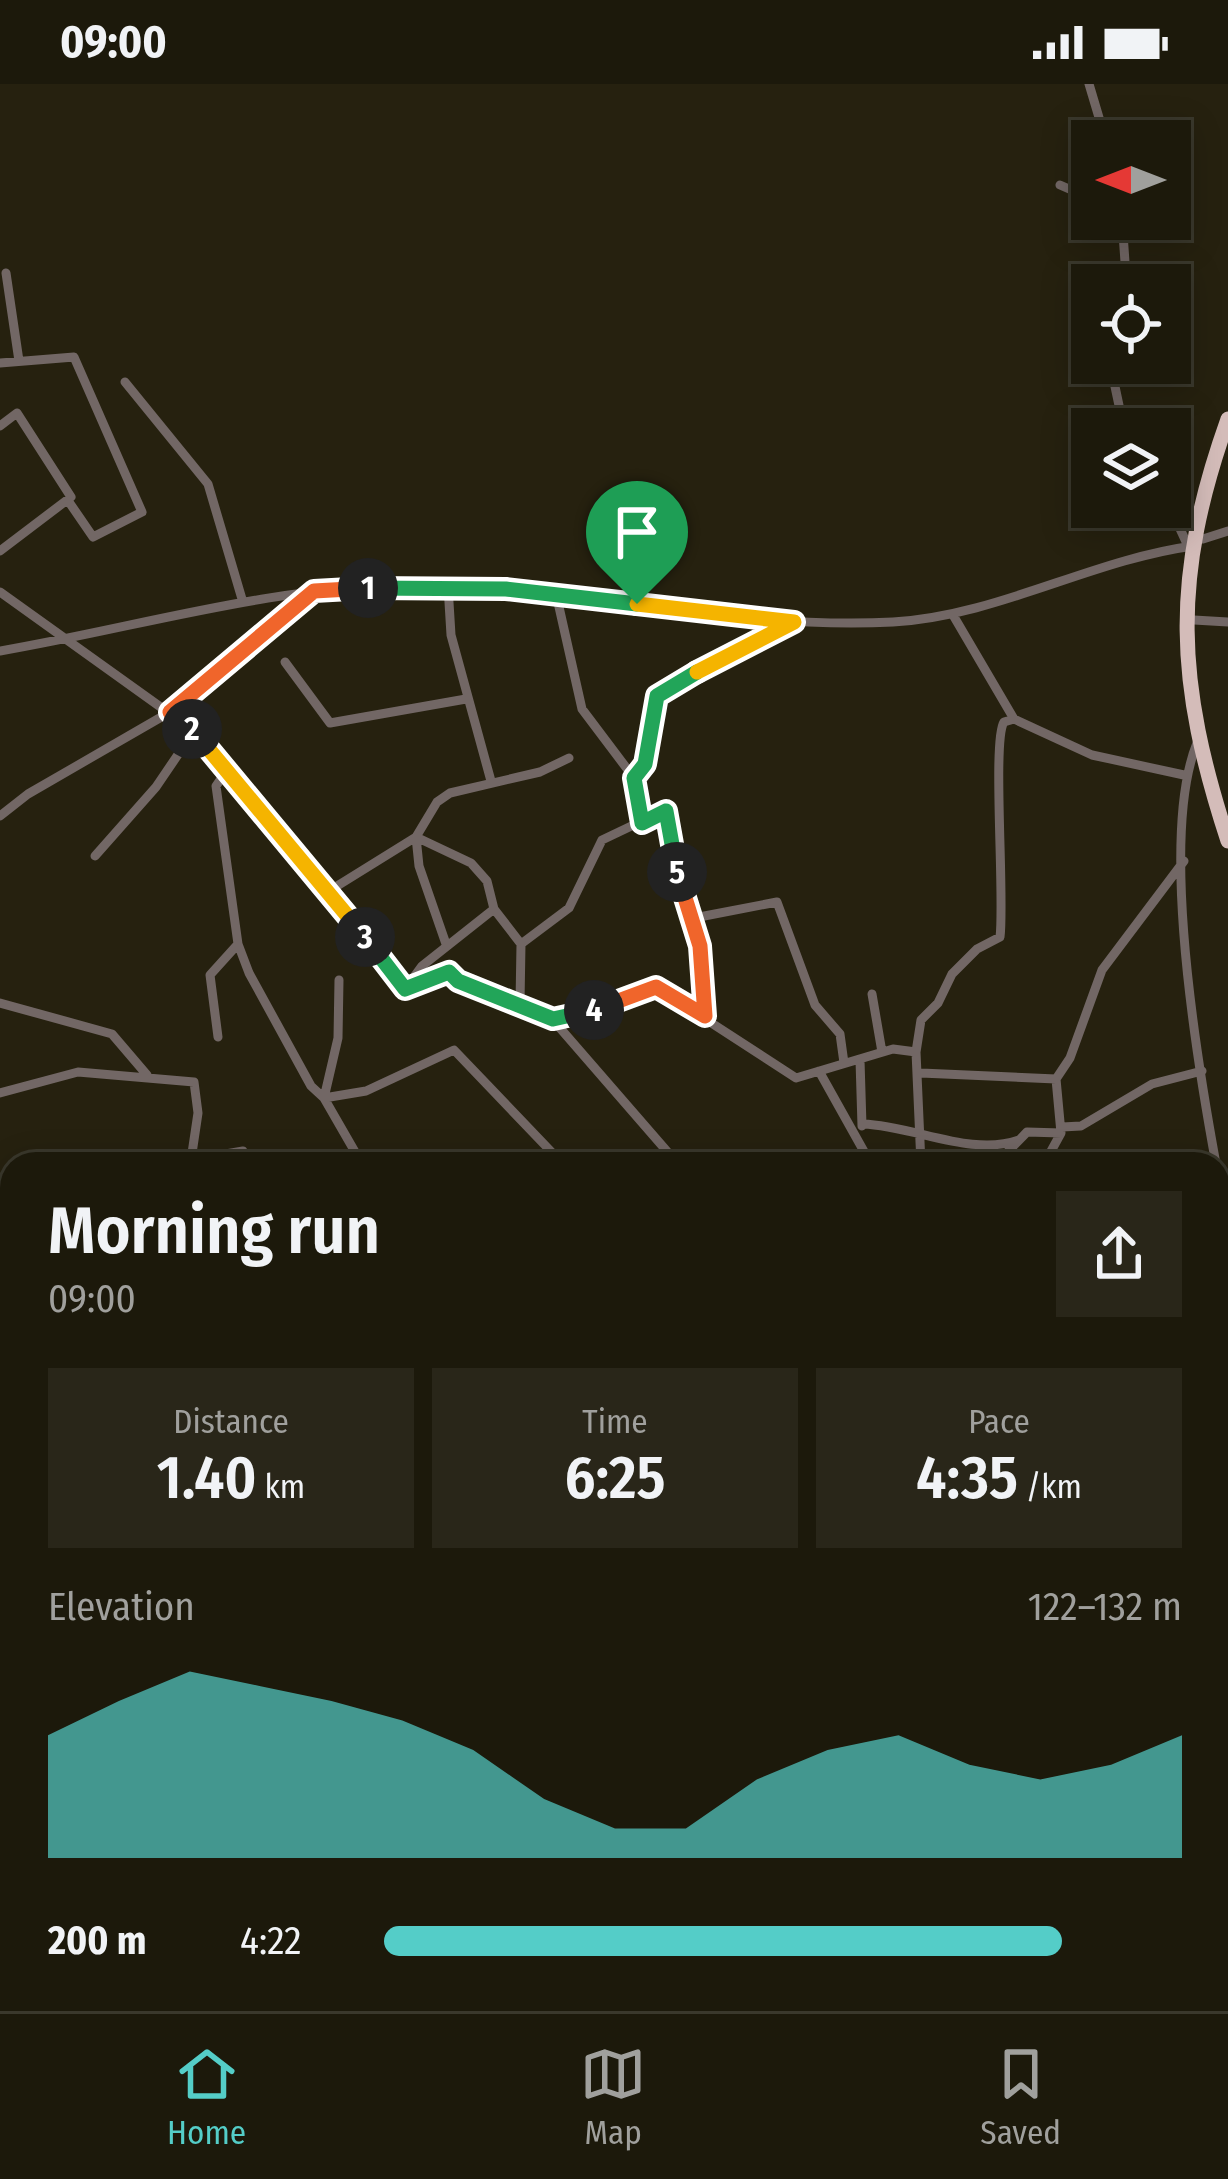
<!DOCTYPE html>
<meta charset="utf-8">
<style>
:root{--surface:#1c190b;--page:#292619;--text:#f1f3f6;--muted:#a0a09d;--line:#3a382c;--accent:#54cdc8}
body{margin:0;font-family:"Fira Sans Condensed",sans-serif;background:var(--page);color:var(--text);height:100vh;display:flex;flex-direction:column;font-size:45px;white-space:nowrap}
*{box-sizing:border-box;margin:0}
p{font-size:39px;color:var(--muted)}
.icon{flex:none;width:66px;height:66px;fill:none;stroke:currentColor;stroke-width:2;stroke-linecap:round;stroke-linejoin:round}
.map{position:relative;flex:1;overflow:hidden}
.panel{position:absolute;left:0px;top:1068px;width:1230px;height:861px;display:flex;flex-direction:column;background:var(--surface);border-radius:36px 36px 0 0;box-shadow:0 6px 30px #0003,0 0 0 3px var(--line)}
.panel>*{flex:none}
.needle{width:78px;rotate:270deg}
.buttons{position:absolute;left:1071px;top:36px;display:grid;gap:24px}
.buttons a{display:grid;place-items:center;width:120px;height:120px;border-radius:0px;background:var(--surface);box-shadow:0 6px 30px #0003,0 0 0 3px var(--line);font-size:60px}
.pin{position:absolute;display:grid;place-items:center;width:102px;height:102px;color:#fff;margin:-123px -51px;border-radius:50% 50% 50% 0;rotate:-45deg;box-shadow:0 0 12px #0007}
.pin .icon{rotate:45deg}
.km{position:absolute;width:60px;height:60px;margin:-30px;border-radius:50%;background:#222;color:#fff;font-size:33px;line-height:60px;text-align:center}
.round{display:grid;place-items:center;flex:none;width:126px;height:126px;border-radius:0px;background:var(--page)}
.summary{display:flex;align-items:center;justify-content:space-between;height:204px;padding:0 48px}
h1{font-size:66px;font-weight:600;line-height:90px}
.metrics{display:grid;grid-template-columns:repeat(3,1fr);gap:18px;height:204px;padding:12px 48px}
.metrics div{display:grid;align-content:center;border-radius:0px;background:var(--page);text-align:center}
.metrics b{font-size:60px;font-weight:600}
.metrics small{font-size:33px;font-weight:400}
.metrics p{font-size:33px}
.chart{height:336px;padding:24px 48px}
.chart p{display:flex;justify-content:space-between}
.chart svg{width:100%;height:216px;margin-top:12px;fill:var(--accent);opacity:.7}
ul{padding:0 48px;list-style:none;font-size:39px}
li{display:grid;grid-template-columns:192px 144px 1fr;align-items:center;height:90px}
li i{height:30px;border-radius:15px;background:var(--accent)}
.status{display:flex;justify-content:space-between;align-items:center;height:84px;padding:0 60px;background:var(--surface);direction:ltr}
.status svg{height:33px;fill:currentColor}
.tabs{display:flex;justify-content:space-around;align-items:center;height:168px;border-top:3px solid var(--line);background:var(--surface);font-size:33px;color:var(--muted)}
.tabs a{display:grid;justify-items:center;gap:6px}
.tabs .selected{color:var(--accent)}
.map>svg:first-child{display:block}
.commercial{fill:#33222b}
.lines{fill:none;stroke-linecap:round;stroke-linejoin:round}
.minor{stroke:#726765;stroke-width:9}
.tertiary{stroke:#726765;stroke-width:12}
.primary{stroke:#c4aeab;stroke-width:15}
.trunk{stroke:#d4bcb9;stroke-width:15}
.split-1-casing{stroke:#fff;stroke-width:24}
.split-2-casing{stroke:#fff;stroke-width:24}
.split-3-casing{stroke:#fff;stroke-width:24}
.split-4-casing{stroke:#fff;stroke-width:24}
.split-5-casing{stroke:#fff;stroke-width:24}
.split-6-casing{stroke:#fff;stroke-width:24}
.split-7-casing{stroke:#fff;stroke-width:24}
.split-1{stroke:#22a559;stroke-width:15}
.split-2{stroke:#f0652b;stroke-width:15}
.split-3{stroke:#f5b400;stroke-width:15}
.split-4{stroke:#22a559;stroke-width:15}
.split-5{stroke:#f0652b;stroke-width:15}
.split-6{stroke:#22a559;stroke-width:15}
.split-7{stroke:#f5b400;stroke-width:15}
</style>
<div class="status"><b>09:00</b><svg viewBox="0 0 49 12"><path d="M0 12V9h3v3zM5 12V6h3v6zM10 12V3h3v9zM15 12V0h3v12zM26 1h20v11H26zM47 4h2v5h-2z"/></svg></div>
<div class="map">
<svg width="1228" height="1927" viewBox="0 0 1228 1927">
<rect width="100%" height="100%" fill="#26210f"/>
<path class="commercial" d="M1228,1666V1791L1218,1792V1667Z"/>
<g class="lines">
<path class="minor" d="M1089,0L1106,57
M1060,101L1092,115
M6,189L19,277
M1118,201L1125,178L1122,135
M0,279L74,273L142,428L93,453L69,418
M1110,279L1124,345
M125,298L208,400L242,515
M0,342L17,329L71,413L0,467
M1170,423L1188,462
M1203,455L1228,447
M448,502L451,551L491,697
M0,508L194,647L405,905
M557,514L582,625L634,694L642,739
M637,521L639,490
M953,531L1014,635L1092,671L1184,691
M1194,536L1228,538
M0,567C139,543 271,502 413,501C573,500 732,547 893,538C997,532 1091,476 1193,462
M285,578L330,639L466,615
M1197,659C1159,753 1197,977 1216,1080
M227,686L216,702L238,860L249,889L311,1002L324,1014L362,1080
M634,694L645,680L657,612L791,539
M0,732L28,710L170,628L311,509
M416,753L471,779L487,797L494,825L521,860L520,919
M416,753L419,782L446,860
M95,772L156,703L194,647
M329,807L416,753L437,718L450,709L540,688L569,674
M694,834L777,818L815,921L840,950L844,979
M521,860L569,824L602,756L665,726L694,834L705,931
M406,904L422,882L494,825
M405,905L449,888L457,897L553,936L678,1080
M872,910L882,968
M0,919L112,950L147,991
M553,936L656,903L796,994L893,965L916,968
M218,953L210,891L238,860
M860,976L862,1042
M819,987L871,1080
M921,989L1056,995
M0,1009L78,988L194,998L198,1029L191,1076
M324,1014L366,1007L454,966L563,1080
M324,1014L338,954L339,896
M863,1040C915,1042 971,1073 1019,1056
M1062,1043L1081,1042L1152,1000L1202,987
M148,1080L154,1073L191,1076L243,1067L248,1080
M921,1080L916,968L921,936L938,919L952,890L977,865L1000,853C1005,814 992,656 1004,638L1014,635
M996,1080L1027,1048L1061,1049
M1044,1080L1061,1049L1056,995L1070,974L1102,886L1184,777
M1218,1089L1228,1144
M1218,1165L1228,1161
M0,1248L12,1251
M0,1312L12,1310
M1218,1488L1228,1497
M1218,1653H1228
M315,1917L320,1927"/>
<path class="tertiary" d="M856,1917V1927"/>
<path class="primary" d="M0,1719H12
M0,1731H12
M1218,1816L1228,1815
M1218,1828L1228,1827"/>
<path class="trunk" d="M1228,335C1171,495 1176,598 1228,757"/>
</g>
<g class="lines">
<defs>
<path id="split-1" d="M368,504L506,505L637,520"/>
<path id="split-2" d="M192,645L170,628L314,507L368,504"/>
<path id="split-3" d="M192,645L365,853"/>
<path id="split-4" d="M365,853L405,905L449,888L458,897L553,935L594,926"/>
<path id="split-5" d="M594,926L656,903L705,932L700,862L677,788"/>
<path id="split-6" d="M677,788L666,727L642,739L634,694L645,680L657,612L697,588"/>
<path id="split-7" d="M637,520L794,538L697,588"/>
</defs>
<use href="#split-1" class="split-1-casing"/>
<use href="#split-2" class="split-2-casing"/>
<use href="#split-3" class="split-3-casing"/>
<use href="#split-4" class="split-4-casing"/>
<use href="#split-5" class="split-5-casing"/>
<use href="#split-6" class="split-6-casing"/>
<use href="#split-7" class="split-7-casing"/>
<use href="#split-1" class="split-1"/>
<use href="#split-2" class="split-2"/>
<use href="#split-3" class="split-3"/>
<use href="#split-4" class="split-4"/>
<use href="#split-5" class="split-5"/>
<use href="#split-6" class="split-6"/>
<use href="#split-7" class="split-7"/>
</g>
</svg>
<div class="buttons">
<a><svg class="needle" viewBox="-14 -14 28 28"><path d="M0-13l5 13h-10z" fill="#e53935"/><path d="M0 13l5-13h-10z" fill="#a0a09d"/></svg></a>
<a><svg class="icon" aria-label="locate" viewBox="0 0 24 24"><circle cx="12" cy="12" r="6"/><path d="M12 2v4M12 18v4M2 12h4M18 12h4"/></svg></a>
<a><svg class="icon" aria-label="layers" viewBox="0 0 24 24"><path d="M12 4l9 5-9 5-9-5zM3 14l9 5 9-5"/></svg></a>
</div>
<div class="pin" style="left:637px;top:520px;background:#1e9e55"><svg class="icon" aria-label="arrive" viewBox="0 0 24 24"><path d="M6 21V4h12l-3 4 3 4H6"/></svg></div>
<b class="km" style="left:368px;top:504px">1</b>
<b class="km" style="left:192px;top:645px">2</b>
<b class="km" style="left:365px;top:853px">3</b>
<b class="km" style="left:594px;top:926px">4</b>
<b class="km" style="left:677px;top:788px">5</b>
<section class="panel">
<div class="summary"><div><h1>Morning run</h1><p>09:00</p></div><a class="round"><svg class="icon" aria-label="share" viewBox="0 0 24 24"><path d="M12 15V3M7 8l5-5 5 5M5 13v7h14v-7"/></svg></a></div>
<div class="metrics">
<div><p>Distance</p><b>1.40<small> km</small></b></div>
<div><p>Time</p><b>6:25</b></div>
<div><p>Pace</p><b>4:35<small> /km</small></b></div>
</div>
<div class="chart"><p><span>Elevation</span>122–132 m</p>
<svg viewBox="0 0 160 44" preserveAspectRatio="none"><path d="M0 44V19L10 12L20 6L30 9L40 12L50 16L60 22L70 32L80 38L90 38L100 28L110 22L120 19L130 25L140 28L150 25L160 19V44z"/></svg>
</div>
<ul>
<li><b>200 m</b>4:22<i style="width:85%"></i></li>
</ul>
</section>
</div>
<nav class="tabs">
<a class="selected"><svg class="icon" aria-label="home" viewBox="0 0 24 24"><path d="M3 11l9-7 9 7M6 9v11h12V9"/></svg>Home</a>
<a><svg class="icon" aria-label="map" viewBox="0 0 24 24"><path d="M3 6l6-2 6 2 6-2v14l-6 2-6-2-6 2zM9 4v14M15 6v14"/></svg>Map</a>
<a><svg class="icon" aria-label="saved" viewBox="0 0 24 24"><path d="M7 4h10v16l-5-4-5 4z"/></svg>Saved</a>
</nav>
